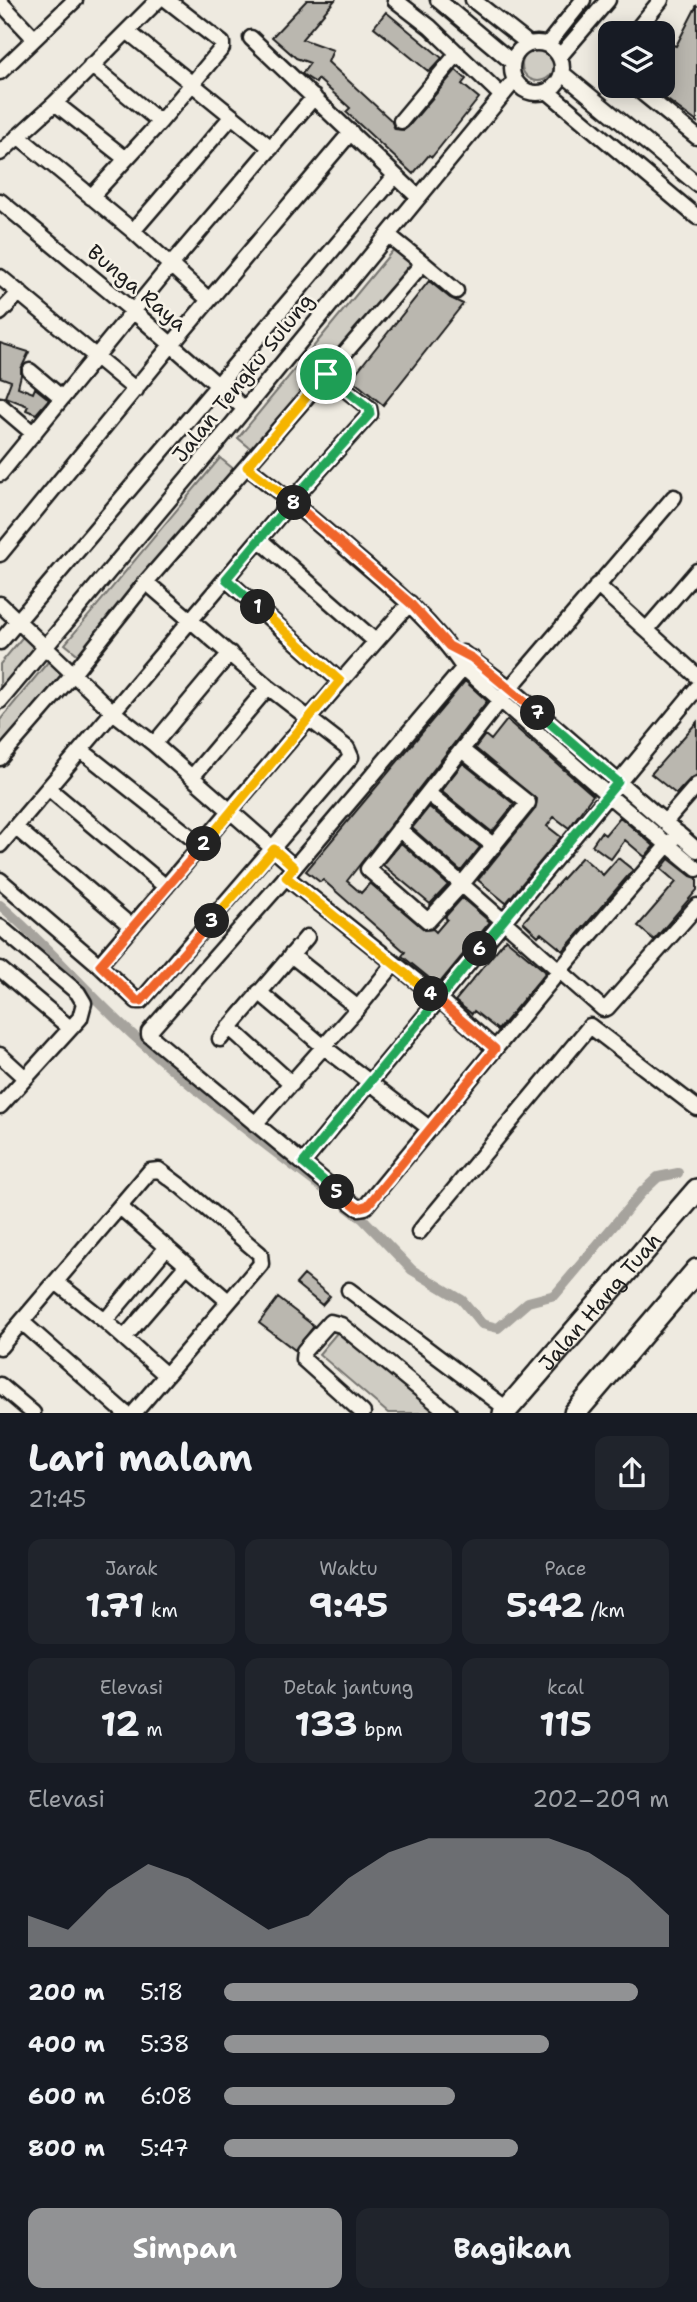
<!DOCTYPE html>
<html lang="id">
<meta charset="utf-8">
<style>
:root{--surface:#171b24;--page:#20242c;--text:#f1f3f6;--muted:#9ea1a6;--accent:#919294}
body{margin:0;font-family:"Shantell Sans",sans-serif;background:var(--page);color:var(--text);height:100vh;display:flex;flex-direction:column;font-size:26px;white-space:nowrap}
*{box-sizing:border-box;margin:0}
p{font-size:23px;color:var(--muted)}
.icon{flex:none;width:38px;height:38px;fill:none;stroke:currentColor;stroke-width:2;stroke-linecap:round;stroke-linejoin:round}
.map{position:relative;height:1413px;overflow:hidden}
.details{display:flex;flex-direction:column;background:var(--surface);flex:1}
.details>*{flex:none}
.fabs{position:absolute;left:598px;top:21px;display:grid;gap:14px}
.fabs a{display:grid;place-items:center;width:77px;height:77px;border-radius:14px;background:var(--surface);box-shadow:0 4px 18px #0003;font-size:35px}
.pin{position:absolute;display:grid;place-items:center;width:60px;height:60px;color:#fff;margin:-30px;border:4px solid #fff;border-radius:50%;box-shadow:0 2px 7px #0007}
.km{position:absolute;width:35px;height:35px;margin:-18px;border-radius:50%;background:#222;color:#fff;font-size:19px;line-height:35px;text-align:center}
.round{display:grid;place-items:center;flex:none;width:74px;height:74px;border-radius:14px;background:var(--page)}
.head{display:flex;align-items:center;justify-content:space-between;height:119px;padding:0 28px}
h1{font-size:38px;font-weight:700;line-height:52px}
.figures{display:grid;grid-template-columns:repeat(3,1fr);gap:10px;height:119px;padding:7px 28px}
.figures div{display:grid;align-content:center;border-radius:14px;background:var(--page);text-align:center}
.figures b{font-size:35px;font-weight:700}
.figures small{font-size:19px;font-weight:400}
.figures p{font-size:19px}
.chart{height:196px;padding:14px 28px}
.chart p{display:flex;justify-content:space-between}
.chart svg{width:100%;height:126px;margin-top:7px;fill:var(--accent);opacity:.7}
.action{display:flex;gap:14px;margin-top:auto;padding:14px 28px}
.action a{flex:1;height:80px;border-radius:14px;background:var(--accent);color:#fff;font-size:28px;font-weight:700;line-height:80px;text-align:center}
.action a+a{background:var(--page);color:var(--text)}
ul{padding:0 28px;list-style:none;font-size:23px}
li{display:grid;grid-template-columns:112px 84px 1fr;align-items:center;height:52px}
li i{height:18px;border-radius:9px;background:var(--accent)}
.map>svg:first-child{display:block}
.green{fill:#cfccc3;stroke:#767470;stroke-width:2}
.lines{fill:none;stroke-linecap:round;stroke-linejoin:round}
.canal{stroke:#a6a39d;stroke-width:10}
.building{fill:#bab7af;stroke:#1c1c1c;stroke-width:2}
.minor-casing{stroke:#1c1c1c;stroke-width:19}
.highway-casing{stroke:#1c1c1c;stroke-width:26}
.minor{stroke:#f7f3e8;stroke-width:14}
.highway{stroke:#f7f3e8;stroke-width:21}
.split-1-casing{stroke:#fff;stroke-width:14}
.split-2-casing{stroke:#fff;stroke-width:14}
.split-3-casing{stroke:#fff;stroke-width:14}
.split-4-casing{stroke:#fff;stroke-width:14}
.split-5-casing{stroke:#fff;stroke-width:14}
.split-6-casing{stroke:#fff;stroke-width:14}
.split-7-casing{stroke:#fff;stroke-width:14}
.split-8-casing{stroke:#fff;stroke-width:14}
.split-9-casing{stroke:#fff;stroke-width:14}
.split-1{stroke:#22a559;stroke-width:9}
.split-2{stroke:#f5b400;stroke-width:9}
.split-3{stroke:#f0652b;stroke-width:9}
.split-4{stroke:#f5b400;stroke-width:9}
.split-5{stroke:#f0652b;stroke-width:9}
.split-6{stroke:#22a559;stroke-width:9}
.split-7{stroke:#22a559;stroke-width:9}
.split-8{stroke:#f0652b;stroke-width:9}
.split-9{stroke:#f5b400;stroke-width:9}
.labels{text-anchor:middle;dominant-baseline:central;stroke-width:5;stroke-linejoin:round;paint-order:stroke}
.street-label{font-size:21px;fill:#1c1c1c;stroke:#f7f3e8}
</style>
<div class="map">
<svg width="697" height="1413" viewBox="0 0 697 1413">
<rect width="100%" height="100%" fill="#eeeae0"/>
<filter id="ink" filterUnits="userSpaceOnUse"><feTurbulence type="fractalNoise" baseFrequency=".0143" numOctaves="2"/><feDisplacementMap in="SourceGraphic" scale="14" xChannelSelector="R" yChannelSelector="G"/><feConvolveMatrix kernelMatrix="1 2 1 2 8 2 1 2 1" color-interpolation-filters="sRGB"/></filter>
<g filter="url(#ink)">
<path class="green" d="M522 65a16 16 0 1 1 32 0a16 16 0 1 1-32 0Z
M394,249L411,263L255,452L238,438Z
M220,458L236,471L81,657L65,644Z
M26,633L41,645L0,694V664Z
M48,662L65,675L0,753V720Z
M342,1327L446,1413H388L319,1354Z"/>
<g class="lines">
<path class="canal" d="M0,905C47,945 87,993 133,1035C196,1092 264,1144 332,1195
M347,1207L363,1219L412,1270L462,1300L482,1324L498,1328L528,1302L555,1295L642,1192L658,1177L678,1173"/>
</g>
<path class="building" d="M307,0H335L302,39L333,50L328,62L391,120L395,129L404,130L408,127L456,70L466,79L462,84L479,98L432,157L429,155L413,174L346,112L350,108L318,79L316,83L302,74L310,63L296,58L272,37Z
M697,5V122L650,87L663,86V65L673,45L676,46Z
M386,12L442,58L429,72L374,27Z
M429,281L450,298L463,304L383,405L351,379Z
M0,343L29,352L21,369V375L18,387L33,393L35,388L49,399L36,414L26,410L28,406L5,397L11,381L0,377Z
M465,681L487,701L347,881L361,893L370,883L425,930L433,929L436,932L447,919L445,917L462,898L490,922L438,985L402,956L405,952L323,880L320,882L306,871Z
M507,720L593,795L569,828L554,817L547,826L561,837L506,903L478,880L535,809L537,800L475,748L485,735L491,740Z
M697,722V775L690,779L676,794L651,774Z
M463,763L514,804L492,832L441,791Z
M429,807L480,847L461,871L412,828Z
M620,817L654,846L645,857L625,840L611,859L592,845L601,832L605,835Z
M401,843L448,885L430,904L383,865Z
M582,857L603,875L618,858L633,870L563,951L541,933L538,936L523,922Z
M669,859L691,876L697,878V890L654,940L638,926L676,882L661,869Z
M506,939L546,972L498,1030L474,1011L472,1014L455,1001Z
M304,1275L330,1296L322,1305L296,1284Z
M278,1298L314,1326L295,1350L259,1323Z"/>
<g class="lines">
<defs>
<path id="minor" d="M395,0L430,27L502,96
M438,0L512,62
M473,0L529,44
M0,2L34,38
M127,31L271,148
M634,33L661,0
M251,38L418,197
M512 68a25 25 0 1 1 50 0a25 25 0 1 1-50 0Z
M548,44L583,0
M560,56L608,0
M91,65L160,122
M0,72L75,0
M562,73L697,184
M634,86L697,137
M547,91L697,217
M55,103L126,159
M401,121L458,53
M18,136L133,231L209,300
M0,153L55,103L158,0
M91,197L160,122L222,48V43L167,0
M0,201L133,311L245,409
M133,231L232,116
M423,263L456,291
M0,277L136,390
M0,313L20,292
M30,371L61,397
M0,405L34,434
M247,467C284,495 320,525 355,556C395,590 434,623 463,667L608,795L697,869
M0,474L170,266L314,97
M259,539L375,641
M0,554L172,344L351,132
M226,579L340,681
M597,585L697,676
M0,604L113,712L154,744L294,867
M647,629L697,571
M0,642L395,176
M463,653L510,688L697,850
M472,658L286,877L149,1032V1035L346,1199L358,1208L365,1207L560,970L678,833
M0,701L216,444L515,80
M154,744L230,653
M81,750L202,846
M463,751L528,803L462,884L428,921L368,869L510,688L674,497
M0,758L73,674L146,582L423,263L388,235
M192,777L268,687
M48,788L166,887
M429,794L494,846
M665,822L697,785
M15,827L132,927
M399,829L603,1009L607,1008L697,906
M0,845L289,504L370,414L369,408L326,374
M286,877L439,999L495,1049
M0,880L99,965L137,1001H141L351,757L347,748L268,687L146,582
M0,927L78,993L84,1003L80,1018L0,1106
M291,955L358,1008
M99,965C203,844 304,721 410,603
M0,969L70,1028
M259,992L324,1047L429,1128
M229,1027L292,1084
M220,1039L307,937
M0,1055L24,1077
M255,1124L358,1008L393,965
M303,1163L697,688
M120,1207L228,1301
M419,1232L590,1026L697,1108
M56,1282L105,1321L166,1375
M349,1290L507,1409
M105,1321L167,1247
M22,1322L125,1413
M124,1338L187,1265
M0,1347L150,1171L159,1170L183,1188L260,1254L261,1264L134,1413
M0,1385L33,1413
M363,1413L303,1359L304,1351L330,1322L341,1325L449,1413"/>
<g id="highway">
<path id="s1" d="M504,1413L697,1190"/>
<path d="M575,1413L697,1270"/>
</g>
</defs>
<use href="#minor" class="minor-casing"/>
<use href="#highway" class="highway-casing"/>
<use href="#minor" class="minor"/>
<use href="#highway" class="highway"/>
</g>
</g>
<g class="lines" filter="url(#ink)">
<defs>
<path id="split-1" d="M258,607L226,579L289,504L370,414L369,408L326,374"/>
<path id="split-2" d="M204,844L340,681L258,607"/>
<path id="split-3" d="M204,844L100,965L137,1001H141L212,921"/>
<path id="split-4" d="M212,921L274,849L294,867L286,877L431,994"/>
<path id="split-5" d="M337,1192L358,1208L368,1205L495,1049L431,994"/>
<path id="split-6" d="M337,1192L303,1163L480,949"/>
<path id="split-7" d="M480,949L618,782L538,713"/>
<path id="split-8" d="M294,503L410,603L449,646L472,658L538,713"/>
<path id="split-9" d="M294,503L247,467L326,374"/>
</defs>
<use href="#split-1" class="split-1-casing"/>
<use href="#split-2" class="split-2-casing"/>
<use href="#split-3" class="split-3-casing"/>
<use href="#split-4" class="split-4-casing"/>
<use href="#split-5" class="split-5-casing"/>
<use href="#split-6" class="split-6-casing"/>
<use href="#split-7" class="split-7-casing"/>
<use href="#split-8" class="split-8-casing"/>
<use href="#split-9" class="split-9-casing"/>
<use href="#split-1" class="split-1"/>
<use href="#split-2" class="split-2"/>
<use href="#split-3" class="split-3"/>
<use href="#split-4" class="split-4"/>
<use href="#split-5" class="split-5"/>
<use href="#split-6" class="split-6"/>
<use href="#split-7" class="split-7"/>
<use href="#split-8" class="split-8"/>
<use href="#split-9" class="split-9"/>
</g>
<g class="labels">
<g class="street-label">
<text transform="translate(137 288) rotate(40)">Bunga Raya</text>
<text transform="translate(243 378) rotate(-51)">Jalan Tengku Sulung</text>
<text stroke="none"><textPath href="#s1" startOffset="147">Jalan Hang Tuah</textPath></text>
</g>
</g>
</svg>
<div class="fabs">
<a><svg class="icon" aria-label="layers" viewBox="0 0 24 24"><path d="M12 4l9 5-9 5-9-5zM3 14l9 5 9-5"/></svg></a>
</div>
<div class="pin" style="left:326px;top:374px;background:#1e9e55"><svg class="icon" aria-label="arrive" viewBox="0 0 24 24"><path d="M6 21V4h12l-3 4 3 4H6"/></svg></div>
<b class="km" style="left:258px;top:607px">1</b>
<b class="km" style="left:204px;top:844px">2</b>
<b class="km" style="left:212px;top:921px">3</b>
<b class="km" style="left:431px;top:994px">4</b>
<b class="km" style="left:337px;top:1192px">5</b>
<b class="km" style="left:480px;top:949px">6</b>
<b class="km" style="left:538px;top:713px">7</b>
<b class="km" style="left:294px;top:503px">8</b>
</div>
<section class="details">
<div class="head"><div><h1>Lari malam</h1><p>21:45</p></div><a class="round"><svg class="icon" aria-label="share" viewBox="0 0 24 24"><path d="M12 15V3M7 8l5-5 5 5M5 13v7h14v-7"/></svg></a></div>
<div class="figures">
<div><p>Jarak</p><b>1.71<small> km</small></b></div>
<div><p>Waktu</p><b>9:45</b></div>
<div><p>Pace</p><b>5:42<small> /km</small></b></div>
</div>
<div class="figures">
<div><p>Elevasi</p><b>12<small> m</small></b></div>
<div><p>Detak jantung</p><b>133<small> bpm</small></b></div>
<div><p>kcal</p><b>115</b></div>
</div>
<div class="chart"><p><span>Elevasi</span>202–209 m</p>
<svg viewBox="0 0 160 44" preserveAspectRatio="none"><path d="M0 44V33L10 38L20 24L30 15L40 20L50 29L60 38L70 33L80 20L90 11L100 6L110 6L120 6L130 6L140 11L150 20L160 33V44z"/></svg>
</div>
<ul>
<li><b>200 m</b>5:18<i style="width:93%"></i></li>
<li><b>400 m</b>5:38<i style="width:73%"></i></li>
<li><b>600 m</b>6:08<i style="width:52%"></i></li>
<li><b>800 m</b>5:47<i style="width:66%"></i></li>
</ul>
<div class="action"><a>Simpan</a><a>Bagikan</a></div>
</section>
